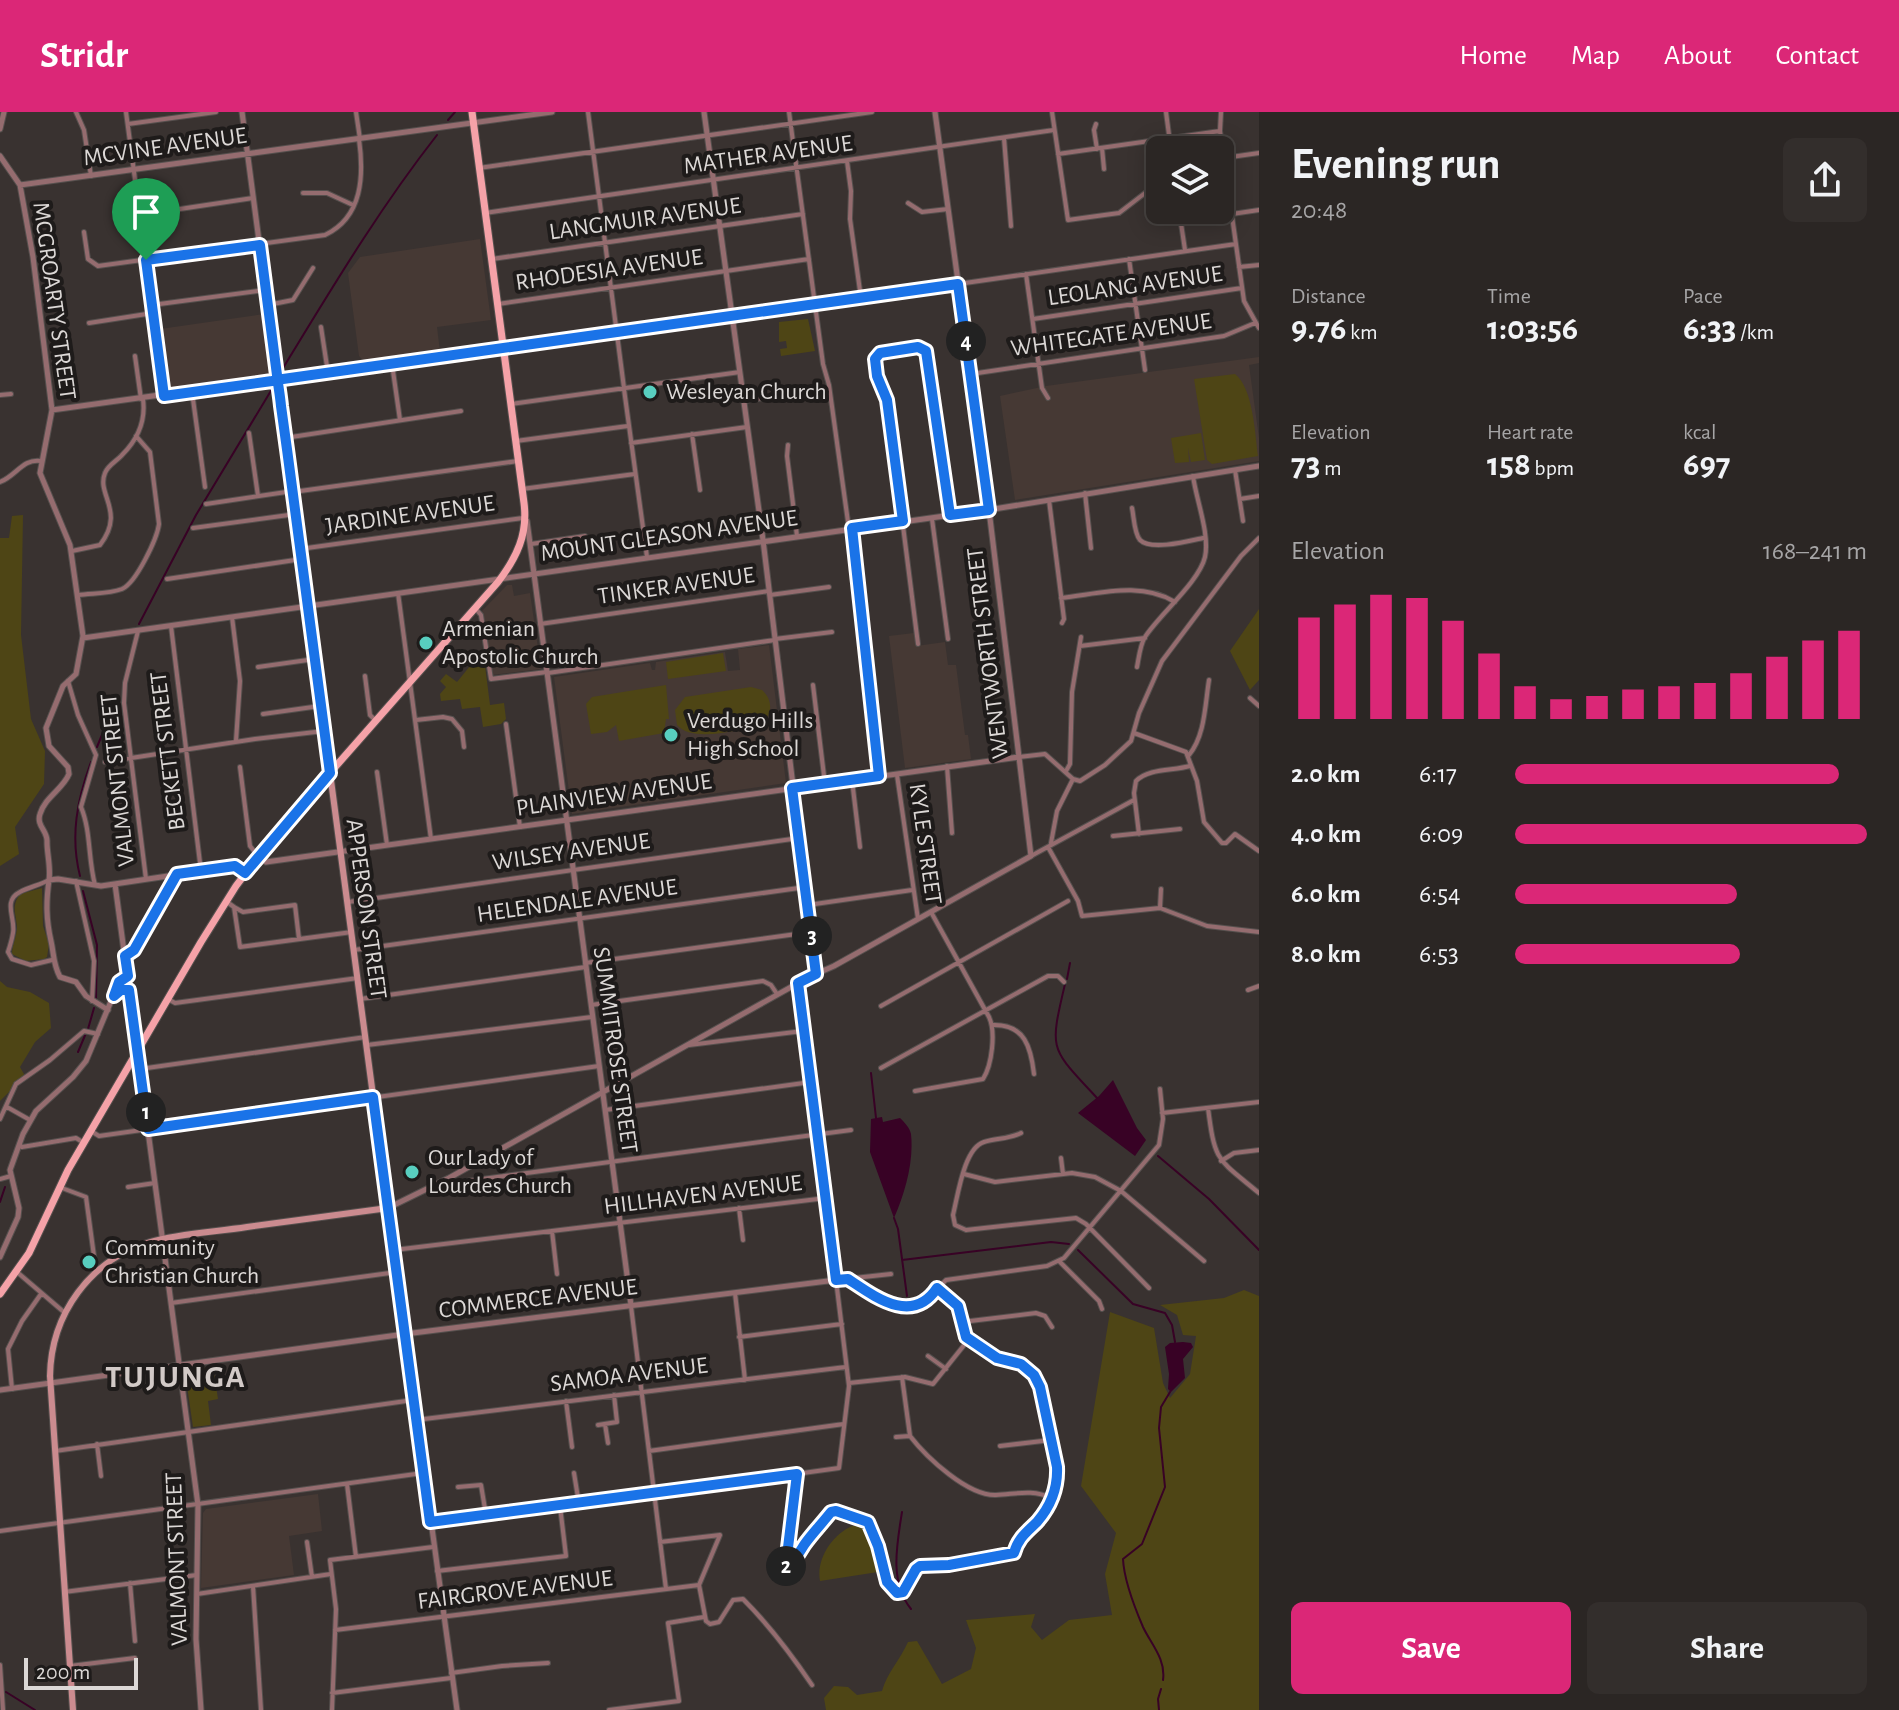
<!DOCTYPE html>
<meta charset="utf-8">
<style>
:root{--surface:#2b2624;--page:#332e2c;--text:#f1f3f6;--muted:#a6a5a6;--line:#474341;--accent:#db2777}
body{margin:0;font-family:"Alegreya Sans",sans-serif;background:var(--page);color:var(--text);height:100vh;display:flex;flex-direction:column;font-size:30px;white-space:nowrap}
*{box-sizing:border-box;margin:0}
p{font-size:26px;color:var(--muted)}
.icon{flex:none;width:44px;height:44px;fill:none;stroke:currentColor;stroke-width:2;stroke-linecap:round;stroke-linejoin:round}
.map{position:relative;flex:1;overflow:hidden}
.sheet{display:flex;flex-direction:column;background:var(--surface);width:640px}
.sheet>*{flex:none}
.tools{position:absolute;left:1146px;top:24px;display:grid;gap:16px}
.tools a{display:grid;place-items:center;width:88px;height:88px;border-radius:12px;background:var(--surface);box-shadow:0 4px 20px #0003,0 0 0 2px var(--line);font-size:40px}
.scale{position:absolute;left:24px;bottom:20px;width:114px;box-sizing:border-box;padding-left:8px;border:4px solid #dcd8d6;border-top:0;font-size:22px;line-height:28px;white-space:nowrap;color:#dcd8d6;-webkit-text-stroke:6px #1e1b1a;paint-order:stroke}
.pin{position:absolute;display:grid;place-items:center;width:68px;height:68px;color:#fff;margin:-82px -34px;border-radius:50% 50% 50% 0;rotate:-45deg;box-shadow:0 0 8px #0007}
.pin .icon{rotate:45deg}
.km{position:absolute;width:40px;height:40px;margin:-20px;border-radius:50%;background:#222;color:#fff;font-size:22px;line-height:40px;text-align:center}
.round{display:grid;place-items:center;flex:none;width:84px;height:84px;border-radius:12px;background:var(--page)}
.overview{display:flex;align-items:center;justify-content:space-between;height:136px;padding:0 32px}
h1{font-size:44px;font-weight:600;line-height:60px}
.figures{display:grid;grid-template-columns:repeat(3,1fr);gap:12px;height:136px;padding:8px 32px}
.figures div{display:grid;align-content:center}
.figures b{font-size:34px;font-weight:600}
.figures small{font-size:22px;font-weight:400}
.figures p{font-size:22px}
.chart{height:224px;padding:16px 32px}
.chart p{display:flex;justify-content:space-between}
.chart svg{width:100%;height:144px;margin-top:8px;stroke:var(--accent);stroke-width:6}
.action{display:flex;gap:16px;margin-top:auto;padding:16px 32px}
.action a{flex:1;height:92px;border-radius:12px;background:var(--accent);color:#fff;font-size:32px;font-weight:600;line-height:92px;text-align:center}
.action a+a{background:var(--page);color:var(--text)}
ul{padding:0 32px;list-style:none;font-size:26px}
li{display:grid;grid-template-columns:128px 96px 1fr;align-items:center;height:60px}
li i{height:20px;border-radius:10px;background:var(--accent)}
header{display:flex;align-items:center;gap:48px;box-sizing:border-box;height:112px;padding:0 40px;background:var(--accent);color:#fff}
header strong{font-size:38px}
nav{display:flex;gap:44px;margin-inline-start:auto;font-size:28px}
main{display:flex;flex:1;min-height:0}
.map>svg:first-child{display:block}
.built{fill:#463934}
.green{fill:#4e4515}
.water{fill:#380225}
.lines{fill:none;stroke-linecap:round;stroke-linejoin:round}
.stream{stroke:#380225;stroke-width:2}
.minor-casing{stroke:#56504e;stroke-width:6}
.tertiary-casing{stroke:#56504e;stroke-width:7}
.secondary-casing{stroke:#56504e;stroke-width:8}
.primary-casing{stroke:#56504e;stroke-width:9}
.minor{stroke:#956c6f;stroke-width:4}
.tertiary{stroke:#956c6f;stroke-width:5}
.secondary{stroke:#cb8b8f;stroke-width:6}
.primary{stroke:#f5a2a8;stroke-width:7}
.route-casing{stroke:#fff;stroke-width:16}
.route{stroke:#1a73e8;stroke-width:10}
.poi-dot{fill:#58cebf;stroke:#1e1b1a;stroke-width:3}
.labels{text-anchor:middle;dominant-baseline:central;stroke-width:8;stroke-linejoin:round;paint-order:stroke}
.street-label{font-size:24px;fill:#dcd8d6;stroke:#1e1b1a}
.poi-label{font-size:24px;fill:#dcd8d6;stroke:#1e1b1a;text-anchor:start}
.district-label{font-size:32px;font-weight:bold;letter-spacing:2px;fill:#d2cac7;stroke:#1e1b1a}
</style>
<header>
<strong>Stridr</strong>
<nav><a>Home</a><a>Map</a><a>About</a><a>Contact</a></nav>
</header>
<main>
<div class="map">
<svg width="1259" height="1598" viewBox="0 0 1259 1598">
<rect width="100%" height="100%" fill="#393230"/>
<path class="built" d="M480,127L491,208L437,215L440,240L367,249L362,247L359,244L348,161L360,145Z
M264,202L271,264L168,277L160,217Z
M1259,245V251L1249,253L1259,326V349L1015,388L1000,284L1046,274Z
M507,473H512L514,484L530,481L541,557L492,563L482,499Z
M914,521L916,534L945,530L948,553H956L965,623H968L971,647L905,656L889,524Z
M769,533L786,671L572,702L554,565L650,551L652,558H655L656,550L725,540L728,559L740,558L738,537Z
M318,1382L322,1419L289,1424L294,1463L201,1476L203,1401L206,1397Z"/>
<path class="green" d="M808,207L815,239L781,244L780,237L787,236L786,229L779,230V210Z
M1235,262C1253,276 1255,321 1258,344L1212,352L1207,348L1194,267Z
M1201,321L1205,348L1191,350L1188,336L1189,350L1175,351L1171,326Z
M23,403L21,523L31,607L45,639L44,672L15,715L19,742L0,754V426H9L12,404Z
M1259,497V568L1250,578L1230,539Z
M483,538L490,593L504,591L506,607L501,612L483,615L480,595L462,597L460,587L441,589L440,582L446,575L440,569L446,562L457,570Z
M723,541L726,559L668,567L666,550Z
M666,573L669,607H666L664,621L619,629L616,613L607,620L591,622L586,592L592,585Z
M751,575L762,578C774,589 772,603 761,613C739,618 692,631 677,613L675,598L685,585Z
M42,776L43,814L49,832L47,845L44,847L26,849L12,842C12,833 17,824 17,815C16,801 11,795 20,782Z
M0,869L7,875L30,880L49,891L51,916L35,930L20,955L25,964L0,989Z
M1244,1178L1259,1184V1598H826L824,1586L834,1574L848,1575L857,1583L882,1579C887,1561 900,1548 908,1530L917,1529L942,1572L971,1557L976,1536L966,1508L1035,1502L1031,1515L1042,1528L1069,1508L1112,1503L1105,1462L1116,1421L1081,1374L1110,1200L1154,1216L1163,1271L1170,1286L1190,1262L1196,1224L1183,1223L1177,1203L1160,1193L1224,1186Z
M213,1254L218,1287L208,1289L211,1313L193,1315L185,1260Z
M852,1414H864L866,1416L876,1441L878,1460L820,1469C816,1447 832,1423 852,1414Z"/>
<path class="water" d="M1113,968L1137,1016L1146,1028L1135,1044L1078,1001L1099,984Z
M882,1005L883,1010L900,1006C904,1010 910,1016 911,1022C914,1050 905,1081 894,1106L870,1040L871,1007Z
M1183,1230L1191,1231L1193,1235L1183,1247L1185,1266L1171,1280L1168,1277L1169,1262L1165,1235L1170,1231Z"/>
<g class="lines">
<path class="stream" d="M448,8L455,0
M283,256C332,176 379,97 437,23
M139,512L196,403L272,277
M97,635L117,586
M80,764C70,724 77,688 91,650
M83,779L97,833L96,886
M1067,867L1070,851
M1065,872C1049,940 1050,935 1097,986
M88,917L94,896
M78,940L86,921
M871,961L876,1006
M1158,1044L1209,1087L1259,1138
M0,1090L5,1075
M894,1106L898,1117L907,1184
M1078,1138L1133,1192L1165,1201L1172,1213L1175,1230
M902,1148L1051,1130L1069,1132
M902,1400C897,1432 889,1470 911,1497
M1163,1568C1166,1547 1151,1532 1143,1515C1134,1494 1124,1469 1123,1447L1142,1432L1165,1375L1159,1316L1161,1295L1170,1280
M6,1580L35,1598
M1159,1598L1158,1587L1161,1577"/>
<defs>
<path id="minor" d="M76,0L84,18L91,64
M126,0L164,284
M356,0L360,27
M588,0L624,276
M789,0L823,252L829,273L849,417
M1052,0L1068,108L1119,101L1149,78L1160,74
M1166,0L1171,38
M1221,0L1220,19L1244,189L1259,216
M128,12L216,0
M1096,12L1094,18L1097,37
M1004,26L1011,114
M1102,36L1104,57
M1058,42L1220,19
M1224,46L1259,41
M847,49L851,79L850,107L861,186
M479,56L872,0
M303,81H327L353,93
M908,91L922,100L948,97
M1179,98L1185,138
M485,101L1054,18
M1232,102L1259,98
M140,103L253,86
M84,120L88,147L98,154L325,123C363,105 364,63 359,27
M492,147L803,102
M1129,147L1145,258
M1239,155L1259,153
M726,159L809,147
M1026,162L1042,276L1048,286
M958,172L1236,132
M498,192L726,159
M152,193L265,178
M268,193L293,188L313,156
M1033,207L1242,176
M89,211L153,201
M321,215L328,261
M135,244L141,287
M392,252L400,308
M971,262L1224,224L1255,211
M624,277L647,445
M192,280L205,375
M0,283L11,282
M744,289L782,283
M511,292L740,260
M249,321L258,384
M692,322L700,378
M285,326L461,299
M516,329L628,314
M631,331L747,315
M788,333L787,344L797,424
M1235,358L1243,409
M0,370C16,364 23,346 41,349
M522,377L635,362
M293,380L518,349
M1085,381L1091,436
M1240,387L1259,384
M1049,388L1064,507L1062,511
M206,392L293,379
M1132,396C1134,405 1134,421 1140,428C1151,439 1189,429 1203,426
M932,407L948,527
M193,416L296,402
M852,416L879,664
M531,432L585,424
M300,437L523,406
M72,439L100,433C126,399 96,383 105,361C108,353 117,349 122,343C138,327 146,309 143,287
M167,467L302,447
M398,481L431,727
M78,483C91,481 109,482 122,477C136,471 157,427 159,412L150,340L136,324
M770,483L829,475
M1061,486C1099,482 1140,469 1175,490
M475,496L481,503L491,567L547,560
M232,505L240,569L236,629
M540,512L769,479
M171,514L201,759
M138,519L125,571L124,591L146,767
M775,527L832,520
M918,532L887,288L877,264L876,246L883,240L920,235L927,240L950,403
M1080,534L1145,526
M258,555L315,547
M1137,555C1139,545 1140,533 1145,525C1159,503 1199,470 1205,445C1210,422 1196,387 1193,364
M548,561L775,528
M365,564L370,603L375,608
M68,569L78,603L96,643L81,695C91,719 88,747 95,773
M813,573L825,672
M1250,586L1259,594
M263,602L320,594
M416,608L443,605L452,607L462,619L464,635
M506,612L520,715
M1134,621L1186,640L1197,669L1204,710L1222,731H1226L1235,722L1259,739
M1189,643C1205,624 1205,593 1209,568
M1019,645L1045,642L1073,667L1080,669L1105,653L1131,629L1139,601L1162,549L1241,444L1259,426
M105,650L255,627L324,619
M947,654L952,721
M240,655L250,734L258,744
M1066,659L1070,652L1072,580L1081,525
M377,660L387,733
M897,663L918,807
M852,668L860,735
M1139,722L1134,681L1136,669C1149,656 1173,659 1190,654
M1113,724L1180,717
M1051,731L1057,699L1073,667
M1048,735L1078,789L1082,804L1160,796L1207,814L1259,820
M1031,744L1134,688
M49,768C40,773 29,775 20,780C2,789 16,807 13,821C12,827 10,834 8,840L12,847L31,853L52,848
M76,769L94,849L92,889
M227,790L234,795L240,835L352,820
M348,790L799,726
M808,793L912,778
M234,795L243,800L295,793L299,827
M1160,796L1161,777
M354,838L806,775
M125,844L134,838L177,763
M585,851L811,820
M1248,878L1259,874
M168,887L175,891L358,866
M360,887L586,855
M591,893L763,869L771,873L777,882
M881,894L1068,789
M993,913C1025,912 1031,936 1034,962
M367,933L592,905
M689,933L803,919
M881,956L1048,864H1058L1064,870
M140,957L366,925
M915,979L983,967C992,953 996,920 989,905L931,800
M7,995L30,1008
M1208,996C1215,1051 1217,1046 1259,1081
M605,998L811,970
M1162,1001L1259,990
M0,1007L16,972L50,948L84,919L98,922
M91,1019L99,1024L599,954
M1021,1021C1009,1027 997,1026 984,1030C964,1036 958,1083 953,1103L955,1113L966,1118L1076,1106L1086,1112L1149,1176
M19,1033L22,1035L76,1026L84,1031
M1061,1046L1063,1062
M1221,1049L1234,1041L1259,1038
M964,1062L995,1070L1072,1061L1095,1065L1121,1079L1204,1149
M0,1067L11,1064
M437,1073L851,1018
M128,1075L155,1071
M62,1076L86,1085L96,1159
M739,1096L743,1128
M552,1119L557,1162
M394,1138L826,1086
M1059,1149L1099,1189L1102,1197
M17,1160L65,1201
M848,1167L883,1190L897,1194L926,1188L946,1168L1047,1154L1064,1146L1159,1033L1163,1007L1160,977
M735,1181L745,1268
M171,1191L397,1160
M631,1194L666,1477
M962,1210L1036,1201L1045,1204L1052,1215
M739,1225L842,1212
M928,1244L946,1257
M902,1265L910,1324
M849,1271L905,1265L933,1272L969,1227
M12,1277L8,1237L22,1209L41,1182
M566,1289L572,1335
M416,1308L846,1255
M605,1312L608,1331
M598,1313L617,1310L614,1283
M896,1325L910,1324C927,1346 968,1384 996,1383C1017,1382 1031,1377 1052,1386
M97,1332L101,1364
M1000,1334L1051,1328
M55,1339L413,1288
M649,1339L844,1312
M574,1361L579,1392
M797,1362L786,1452L789,1456L792,1455C801,1432 816,1419 831,1400L836,1399L868,1410L878,1434L887,1470L897,1481L903,1480L916,1457L920,1454L949,1453L1014,1441C1018,1426 1028,1421 1037,1410C1051,1394 1058,1376 1057,1355L1040,1275C1031,1254 1018,1254 999,1247C988,1242 976,1232 966,1225L958,1194L937,1176
M347,1372L356,1445
M458,1375L481,1373L486,1403
M430,1410L654,1382L839,1356L849,1274L836,1168L891,1162
M0,1419L423,1361
M307,1430L312,1465
M660,1430L720,1423L699,1473L706,1509L710,1512L719,1510L733,1488L743,1487C770,1514 791,1542 812,1573
M437,1459L566,1444L560,1394
M130,1471L135,1529
M253,1474L261,1598
M64,1480L197,1463
M197,1482L331,1462
M335,1518L699,1473
M0,1553L3,1598
M70,1554L135,1546
M451,1561L502,1554L548,1551
M332,1581L451,1566
M332,1598L336,1497L330,1448L433,1435
M609,1598L679,1589L668,1511L704,1505"/>
<path id="tertiary" d="M242,0L329,660
M704,0L763,428L816,862
M0,17L4,0
M0,44L20,73L33,145L52,298L40,361L70,433L83,524L76,562L63,574L46,616L49,634L68,655L69,662C63,677 45,685 40,702C36,714 48,719 47,730C47,742 51,756 49,768C46,790 46,807 51,829C54,842 53,852 60,865L76,870L86,884L108,898
M20,73L552,0
M52,298L958,172
M527,409L631,1193
M83,526L994,397L1259,354
M259,744L266,750L1019,645
M49,768L58,767L101,774L235,754L245,761
M115,772L198,1393L196,1527L201,1598
M114,884L120,879L129,878
M0,1145L18,1105L19,1096L10,1058L23,1022L36,999L73,965L86,949L119,870L128,864
M0,1278L405,1222L836,1168L798,871
M457,1598L388,1096L449,1066L809,865L834,854L1031,744L989,398L935,0"/>
<path id="secondary" d="M73,1598L50,1264C51,1202 90,1148 150,1130C181,1121 215,1120 247,1115C294,1109 341,1102 388,1096L330,661"/>
<path id="primary" d="M0,1182L29,1141L68,1058L201,830L236,774L270,729L498,470C517,445 528,422 524,391L472,0"/>
</defs>
<use href="#minor" class="minor-casing"/>
<use href="#tertiary" class="tertiary-casing"/>
<use href="#secondary" class="secondary-casing"/>
<use href="#primary" class="primary-casing"/>
<use href="#minor" class="minor"/>
<use href="#tertiary" class="tertiary"/>
<use href="#secondary" class="secondary"/>
<use href="#primary" class="primary"/>
</g>
<g class="lines">
<defs>
<path id="route" d="M146,148L260,133L277,263C278,273 280,283 281,294C298,416 314,538 330,661L245,761L235,754L177,762L134,838L125,844L128,864L119,870L114,884L121,878H129L148,1017L373,985L430,1410L797,1362L786,1452L789,1456L792,1455C801,1432 816,1419 831,1400L836,1399L868,1410L878,1434L887,1470L897,1481L903,1480L916,1457L920,1454L949,1453L1014,1441C1018,1426 1027,1420 1037,1410C1051,1394 1058,1376 1057,1355L1040,1275L1034,1263L1021,1252L997,1246L966,1225L958,1194L937,1176C912,1214 874,1184 848,1167L836,1168L798,871L816,862L792,676L879,664L852,416L903,409L887,288L877,264L875,247L880,241L918,235L926,239L950,403L989,398L958,172C733,204 508,235 283,267L272,269L164,284L146,148"/>
</defs>
<use href="#route" class="route-casing"/>
<use href="#route" class="route"/>
</g>
<g class="poi-dot">
<circle cx="650" cy="280" r="8"/>
<circle cx="426" cy="531" r="8"/>
<circle cx="671" cy="623" r="8"/>
<circle cx="412" cy="1060" r="8"/>
<circle cx="89" cy="1150" r="8"/>
</g>
<g class="labels">
<g class="street-label">
<text transform="translate(165 35) rotate(-8)">MCVINE AVENUE</text>
<text transform="translate(768 43) rotate(-8)">MATHER AVENUE</text>
<text transform="translate(645 107) rotate(-8)">LANGMUIR AVENUE</text>
<text transform="translate(609 158) rotate(-8)">RHODESIA AVENUE</text>
<text transform="translate(1135 174) rotate(-8)">LEOLANG AVENUE</text>
<text transform="translate(54 189) rotate(82)">MCGROARTY STREET</text>
<text transform="translate(1111 223) rotate(-8)">WHITEGATE AVENUE</text>
<text transform="translate(410 403) rotate(-8)">JARDINE AVENUE</text>
<text transform="translate(669 424) rotate(-8)">MOUNT GLEASON AVENUE</text>
<text transform="translate(676 474) rotate(-8)">TINKER AVENUE</text>
<text transform="translate(988 541) rotate(-97)">WENTWORTH STREET</text>
<text transform="translate(168 639) rotate(-97)">BECKETT STREET</text>
<text transform="translate(118 668) rotate(-96)">VALMONT STREET</text>
<text transform="translate(614 683) rotate(-8)">PLAINVIEW AVENUE</text>
<text transform="translate(925 732) rotate(82)">KYLE STREET</text>
<text transform="translate(571 740) rotate(-8)">WILSEY AVENUE</text>
<text transform="translate(577 789) rotate(-8)">HELENDALE AVENUE</text>
<text transform="translate(366 797) rotate(82)">APPERSON STREET</text>
<text transform="translate(615 938) rotate(82)">SUMMITROSE STREET</text>
<text transform="translate(703 1083) rotate(-7)">HILLHAVEN AVENUE</text>
<text transform="translate(538 1187) rotate(-7)">COMMERCE AVENUE</text>
<text transform="translate(629 1263) rotate(-7)">SAMOA AVENUE</text>
<text transform="translate(177 1447) rotate(-92)">VALMONT STREET</text>
<text transform="translate(515 1478) rotate(-7)">FAIRGROVE AVENUE</text>
</g>
<g class="poi-label">
<text x="666" y="280">Wesleyan Church</text>
<text x="442" y="517">Armenian<tspan x="442" dy="28">Apostolic Church</tspan></text>
<text x="687" y="609">Verdugo Hills<tspan x="687" dy="28">High School</tspan></text>
<text x="428" y="1046">Our Lady of<tspan x="428" dy="28">Lourdes Church</tspan></text>
<text x="105" y="1136">Community<tspan x="105" dy="28">Christian Church</tspan></text>
</g>
<g class="district-label">
<text x="176" y="1265">TUJUNGA</text>
</g>
</g>
</svg>
<div class="tools">
<a><svg class="icon" aria-label="layers" viewBox="0 0 24 24"><path d="M12 4l9 5-9 5-9-5zM3 14l9 5 9-5"/></svg></a>
</div>
<div class="scale">200 m</div>
<div class="pin" style="left:146px;top:148px;background:#1e9e55"><svg class="icon" aria-label="arrive" viewBox="0 0 24 24"><path d="M6 21V4h12l-3 4 3 4H6"/></svg></div>
<b class="km" style="left:146px;top:1000px">1</b>
<b class="km" style="left:786px;top:1454px">2</b>
<b class="km" style="left:812px;top:824px">3</b>
<b class="km" style="left:966px;top:229px">4</b>
</div>
<section class="sheet">
<div class="overview"><div><h1>Evening run</h1><p>20:48</p></div><a class="round"><svg class="icon" aria-label="share" viewBox="0 0 24 24"><path d="M12 15V3M7 8l5-5 5 5M5 13v7h14v-7"/></svg></a></div>
<div class="figures">
<div><p>Distance</p><b>9.76<small> km</small></b></div>
<div><p>Time</p><b>1:03:56</b></div>
<div><p>Pace</p><b>6:33<small> /km</small></b></div>
</div>
<div class="figures">
<div><p>Elevation</p><b>73<small> m</small></b></div>
<div><p>Heart rate</p><b>158<small> bpm</small></b></div>
<div><p>kcal</p><b>697</b></div>
</div>
<div class="chart"><p><span>Elevation</span>168–241 m</p>
<svg viewBox="0 0 160 44" preserveAspectRatio="none"><path d="M5 44V13M15 44V9M25 44V6M35 44V7M45 44V14M55 44V24M65 44V34M75 44V38M85 44V37M95 44V35M105 44V34M115 44V33M125 44V30M135 44V25M145 44V20M155 44V17"/></svg>
</div>
<ul>
<li><b>2.0 km</b>6:17<i style="width:92%"></i></li>
<li><b>4.0 km</b>6:09<i style="width:100%"></i></li>
<li><b>6.0 km</b>6:54<i style="width:63%"></i></li>
<li><b>8.0 km</b>6:53<i style="width:64%"></i></li>
</ul>
<div class="action"><a>Save</a><a>Share</a></div>
</section>
</main>
